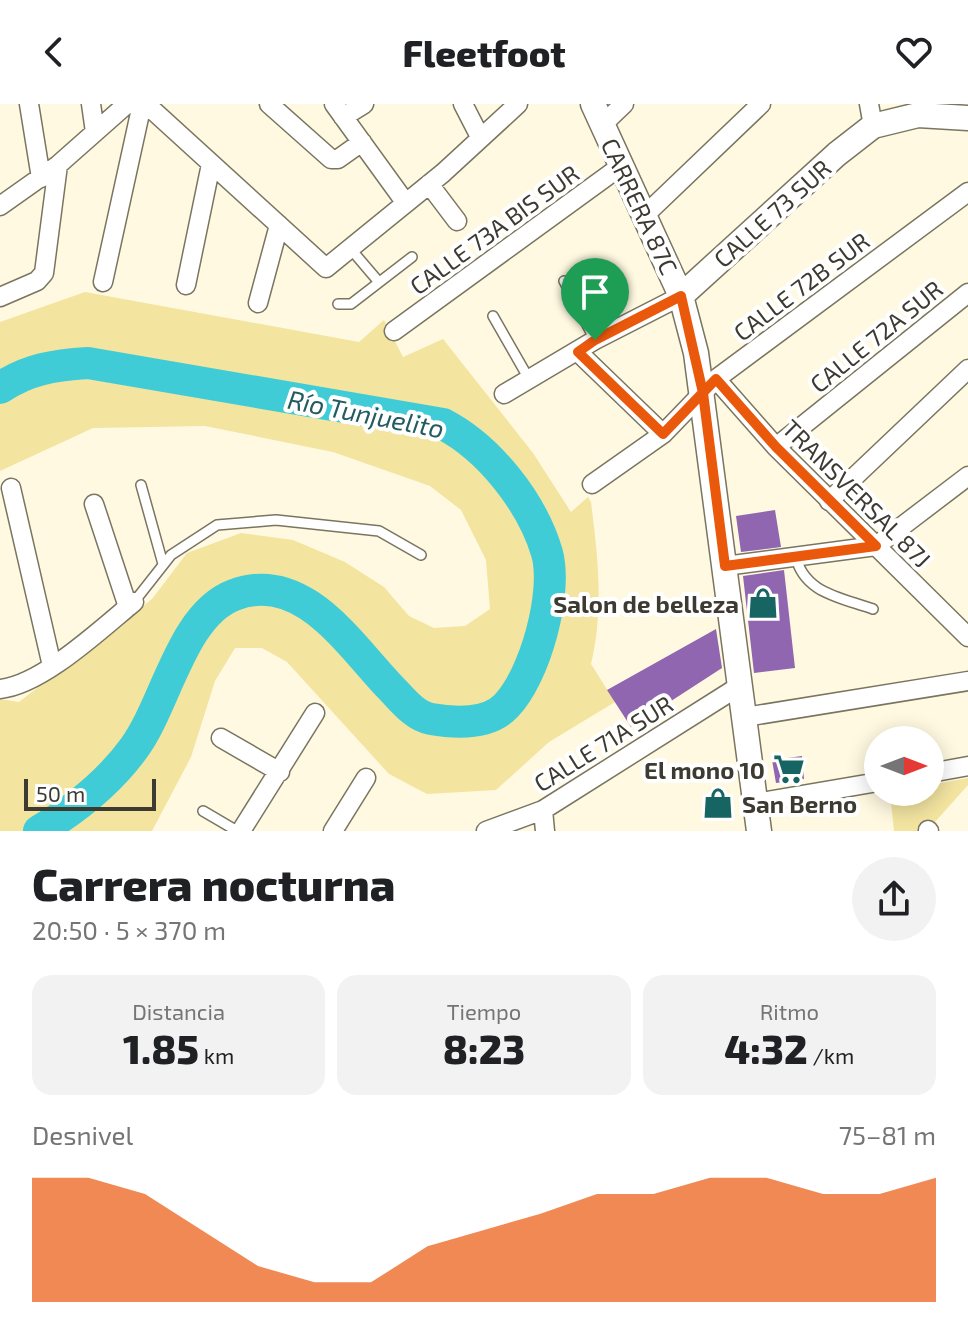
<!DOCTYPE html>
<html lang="es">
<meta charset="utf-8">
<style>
:root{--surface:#fff;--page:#f2f2f2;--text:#202124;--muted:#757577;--accent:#ea580c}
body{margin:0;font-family:"Exo 2",sans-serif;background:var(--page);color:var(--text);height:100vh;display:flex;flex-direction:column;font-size:30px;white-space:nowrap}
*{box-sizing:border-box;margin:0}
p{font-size:26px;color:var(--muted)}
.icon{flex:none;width:44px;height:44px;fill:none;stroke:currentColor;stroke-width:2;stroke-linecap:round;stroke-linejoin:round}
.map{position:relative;height:727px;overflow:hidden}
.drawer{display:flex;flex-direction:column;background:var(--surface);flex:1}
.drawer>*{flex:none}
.needle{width:52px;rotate:90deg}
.fabs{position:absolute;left:864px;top:622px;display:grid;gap:16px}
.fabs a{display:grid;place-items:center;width:80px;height:80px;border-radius:50%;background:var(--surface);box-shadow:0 4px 20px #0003;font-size:40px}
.scale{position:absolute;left:24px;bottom:20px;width:132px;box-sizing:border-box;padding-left:8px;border:4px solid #3c3a31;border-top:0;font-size:22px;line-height:28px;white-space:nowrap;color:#3c3a31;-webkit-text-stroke:6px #fff;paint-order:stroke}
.pin{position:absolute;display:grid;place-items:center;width:68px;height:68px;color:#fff;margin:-82px -34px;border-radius:50% 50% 50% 0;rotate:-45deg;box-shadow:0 0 8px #0007}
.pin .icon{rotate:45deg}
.round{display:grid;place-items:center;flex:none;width:84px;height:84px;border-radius:42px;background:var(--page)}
.headline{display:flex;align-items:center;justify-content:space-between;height:136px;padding:0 32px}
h1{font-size:44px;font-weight:800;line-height:60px}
.metrics{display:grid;grid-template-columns:repeat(3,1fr);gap:12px;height:136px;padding:8px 32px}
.metrics div{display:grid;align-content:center;border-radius:20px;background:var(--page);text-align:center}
.metrics b{font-size:40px;font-weight:800}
.metrics small{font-size:22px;font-weight:400}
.metrics p{font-size:22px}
.chart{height:224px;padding:16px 32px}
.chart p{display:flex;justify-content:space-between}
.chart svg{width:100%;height:144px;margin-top:8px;fill:var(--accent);opacity:.7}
header{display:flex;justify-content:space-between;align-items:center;height:104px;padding:0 32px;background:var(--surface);font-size:36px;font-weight:800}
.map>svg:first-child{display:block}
.green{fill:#f3e4a0}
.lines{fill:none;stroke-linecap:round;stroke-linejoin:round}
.river{stroke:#3fccd7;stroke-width:32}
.building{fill:#8f66af}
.service-casing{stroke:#7a7560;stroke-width:12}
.minor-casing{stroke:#7a7560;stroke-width:21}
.tertiary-casing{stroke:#7a7560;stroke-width:27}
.service{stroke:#fff;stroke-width:9}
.minor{stroke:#fff;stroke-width:18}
.tertiary{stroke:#fff;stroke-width:24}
.route-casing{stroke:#fff;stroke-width:16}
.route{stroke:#ea580c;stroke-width:10}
.labels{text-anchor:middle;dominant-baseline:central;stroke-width:8;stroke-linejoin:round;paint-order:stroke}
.street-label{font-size:24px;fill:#3c3a31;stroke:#fff}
.poi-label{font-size:24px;font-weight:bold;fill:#3c3a31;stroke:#fff;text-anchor:end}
.water-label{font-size:26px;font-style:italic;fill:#235c60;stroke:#fff}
</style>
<header><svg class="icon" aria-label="back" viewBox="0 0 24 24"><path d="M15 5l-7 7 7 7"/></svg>Fleetfoot<svg class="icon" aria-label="heart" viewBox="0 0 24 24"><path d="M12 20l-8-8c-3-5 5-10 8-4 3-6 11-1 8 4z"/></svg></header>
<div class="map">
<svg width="968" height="727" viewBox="0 0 968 727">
<rect width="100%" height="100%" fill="#fff9e1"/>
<path class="green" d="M85,188L359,238L384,216L403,253L443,235L533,349L571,408L588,393L591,398C598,454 604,505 591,560L615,598L549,638L496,686L427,690L389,670L287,558L262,544H235L215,577L191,653L152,727H0V595L19,598L152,495L187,449L241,429L293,436L345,458L384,483L409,512L434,524L465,522L490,505L486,456L461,406L430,382L333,348L205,322L93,324L0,367V218Z
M968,674V681L927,727H894L890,688H930V681Z"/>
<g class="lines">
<path class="river" d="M0,284C28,265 55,261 88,259L443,320C489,344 532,398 547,449C558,489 535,572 506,602C488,621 454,619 431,615C414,612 401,594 389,582C349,540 302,465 234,491C181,511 166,601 134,644C110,677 74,706 39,727"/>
</g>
<path class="building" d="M775,406L781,443L741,448L736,412Z
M784,466L795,564L754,569L743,472Z
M716,525L722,564L631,623L607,586Z
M802,652L804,675L776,679L772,656Z"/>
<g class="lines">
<defs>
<path id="service" d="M349,143L378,177
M564,177L595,236
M338,200H351L412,153
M493,212L529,275
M141,381L163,460
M795,450C803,489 839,493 873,505
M134,498L171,451L217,421L276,416L379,427L421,451
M203,707L237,727"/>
<path id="minor" d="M29,0L41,74
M91,0L95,28
M146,0L326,164L443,69L518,0
M269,0L331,55H338L362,38
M334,0L405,98
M463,0L480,33
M869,0L873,22
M343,13L364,0
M602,21L624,0
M429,80L457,117
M0,102L58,61L127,0
M646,110L761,0
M103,178L142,0
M186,181L211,60
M0,193L37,177L44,169L58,61
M258,199L279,121
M394,227L621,62
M578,248L663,330
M716,275L776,343L968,533
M504,290L595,236L681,192
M776,343L968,189
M592,380L663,330L716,275L968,88
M11,384L52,562
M829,397L968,265
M94,400L128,503
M725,462L876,442L968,372
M0,585C42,581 101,525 134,498
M745,613L968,577
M221,634L280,668
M930,669L968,662
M756,699L878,678
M543,706L545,727
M928,726L929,727
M241,727L315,609
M333,727L366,674
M486,727L543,706L741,581"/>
<path id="tertiary" d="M593,0L681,192L696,249L759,727
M681,192L837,50L873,22L918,11L968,14"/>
</defs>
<use href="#service" class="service-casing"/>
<use href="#minor" class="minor-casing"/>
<use href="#tertiary" class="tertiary-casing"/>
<use href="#service" class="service"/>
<use href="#minor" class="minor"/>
<use href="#tertiary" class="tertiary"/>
</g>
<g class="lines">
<defs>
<path id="route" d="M595,236L681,192L703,289L725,462L876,442L776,343L716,275L663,330L578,248L595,236"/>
</defs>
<use href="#route" class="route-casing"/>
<use href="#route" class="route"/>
</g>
<defs>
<symbol id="shop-bare" viewBox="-9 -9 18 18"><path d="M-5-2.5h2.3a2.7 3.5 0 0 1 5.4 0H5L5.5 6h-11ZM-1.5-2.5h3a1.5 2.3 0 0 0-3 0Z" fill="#176562" stroke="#fff" stroke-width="2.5" paint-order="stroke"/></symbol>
<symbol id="supermarket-bare" viewBox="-9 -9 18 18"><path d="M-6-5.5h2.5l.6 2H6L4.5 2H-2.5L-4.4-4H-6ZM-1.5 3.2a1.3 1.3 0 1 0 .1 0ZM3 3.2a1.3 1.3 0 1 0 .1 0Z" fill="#176562" stroke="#fff" stroke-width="2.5" paint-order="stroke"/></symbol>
</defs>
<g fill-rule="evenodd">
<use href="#shop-bare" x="741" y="477" width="44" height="44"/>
<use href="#supermarket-bare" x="767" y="643" width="44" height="44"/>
<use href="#shop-bare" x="696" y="677" width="44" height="44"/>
</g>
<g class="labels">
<g class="street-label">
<text transform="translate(640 102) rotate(65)">CARRERA 87C</text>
<text transform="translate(772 109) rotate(-42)">CALLE 73 SUR</text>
<text transform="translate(494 125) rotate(-36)">CALLE 73A BIS SUR</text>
<text transform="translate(801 182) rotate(-37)">CALLE 72B SUR</text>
<text transform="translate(876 232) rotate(-39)">CALLE 72A SUR</text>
<text transform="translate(857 389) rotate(45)">TRANSVERSAL 87J</text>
<text transform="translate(603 639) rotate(-32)">CALLE 71A SUR</text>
</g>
<g class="poi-label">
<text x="739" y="499">Salon de belleza</text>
<text x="765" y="665">El mono 10</text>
<text x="742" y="699" text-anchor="start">San Berno</text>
</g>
<g class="water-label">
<text transform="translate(366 309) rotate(11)">Río Tunjuelito</text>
</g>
</g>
</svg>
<div class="fabs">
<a><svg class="needle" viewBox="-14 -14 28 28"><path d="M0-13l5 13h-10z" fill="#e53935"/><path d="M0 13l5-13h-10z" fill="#757577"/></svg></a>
</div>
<div class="scale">50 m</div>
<div class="pin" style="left:595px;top:236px;background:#1e9e55"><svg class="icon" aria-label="arrive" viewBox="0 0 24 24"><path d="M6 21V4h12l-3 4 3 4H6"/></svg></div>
</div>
<section class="drawer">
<div class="headline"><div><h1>Carrera nocturna</h1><p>20:50 · 5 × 370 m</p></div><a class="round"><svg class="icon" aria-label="share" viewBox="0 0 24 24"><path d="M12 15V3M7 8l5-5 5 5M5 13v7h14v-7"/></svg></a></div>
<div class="metrics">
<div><p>Distancia</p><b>1.85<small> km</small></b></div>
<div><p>Tiempo</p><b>8:23</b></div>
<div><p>Ritmo</p><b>4:32<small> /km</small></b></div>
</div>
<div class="chart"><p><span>Desnivel</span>75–81 m</p>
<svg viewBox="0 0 160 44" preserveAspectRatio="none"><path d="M0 44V6L10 6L20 11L30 22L40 33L50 38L60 38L70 27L80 22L90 17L100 11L110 11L120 6L130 6L140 11L150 11L160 6V44z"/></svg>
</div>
</section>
